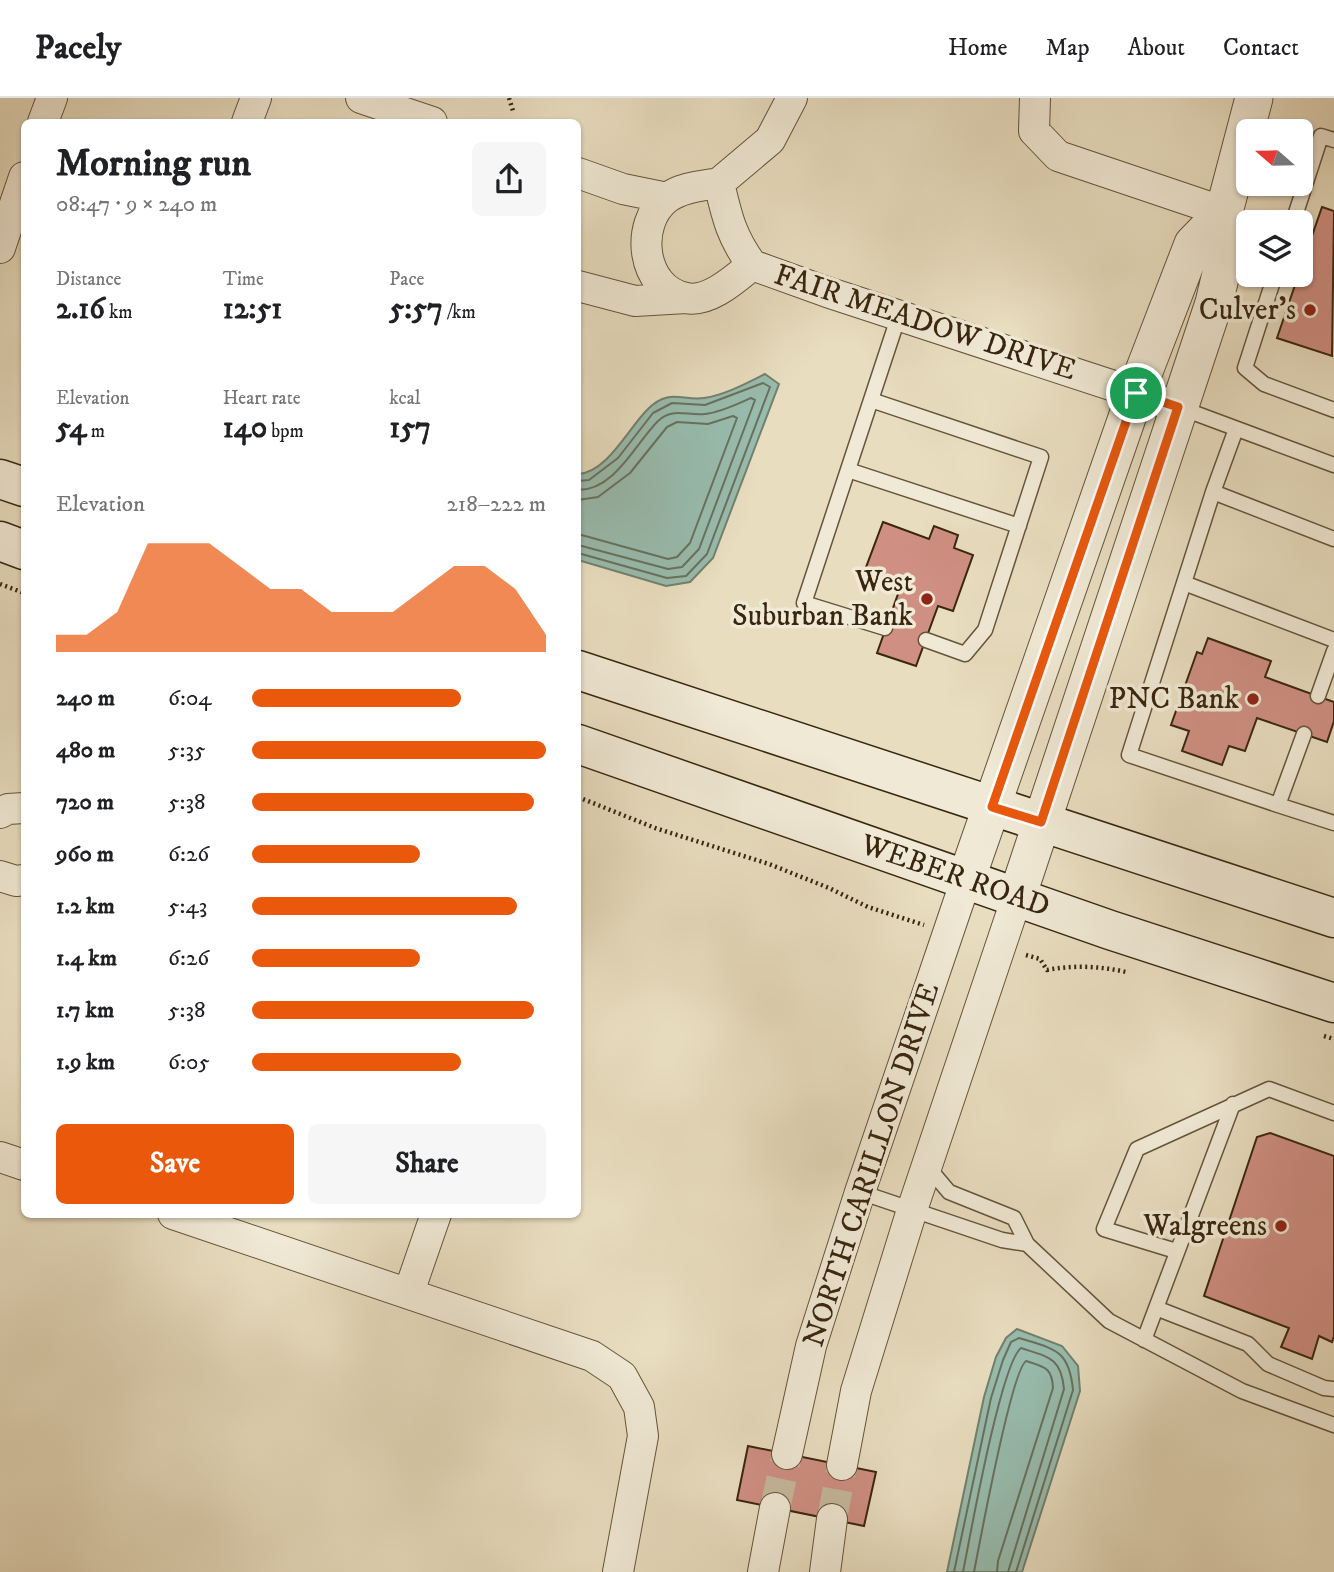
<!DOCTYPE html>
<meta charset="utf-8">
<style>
:root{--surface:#fff;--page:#f6f6f6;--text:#202124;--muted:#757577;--line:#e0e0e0;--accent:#ea580c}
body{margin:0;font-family:"IM FELL DW Pica",serif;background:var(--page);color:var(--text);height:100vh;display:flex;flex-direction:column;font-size:26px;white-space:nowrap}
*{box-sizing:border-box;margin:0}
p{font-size:23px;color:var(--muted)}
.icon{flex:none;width:38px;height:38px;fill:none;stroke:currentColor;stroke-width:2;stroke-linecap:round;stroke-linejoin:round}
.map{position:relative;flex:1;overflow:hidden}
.side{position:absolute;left:21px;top:21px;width:560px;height:1099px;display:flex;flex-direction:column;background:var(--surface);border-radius:10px;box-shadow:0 2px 5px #0004}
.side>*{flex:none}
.needle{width:46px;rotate:290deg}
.fabs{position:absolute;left:1236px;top:21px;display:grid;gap:14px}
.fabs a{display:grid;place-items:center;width:77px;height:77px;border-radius:10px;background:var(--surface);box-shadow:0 2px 5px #0004;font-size:35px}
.pin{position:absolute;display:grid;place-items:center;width:60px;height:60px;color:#fff;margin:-30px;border:4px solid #fff;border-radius:50%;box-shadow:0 2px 7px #0007}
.round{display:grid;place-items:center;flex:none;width:74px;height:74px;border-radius:10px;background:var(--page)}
.summary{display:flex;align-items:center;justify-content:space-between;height:119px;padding:0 35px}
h1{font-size:38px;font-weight:700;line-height:52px}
.stats{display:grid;grid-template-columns:repeat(3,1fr);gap:10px;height:119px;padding:7px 35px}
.stats div{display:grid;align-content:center}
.stats b{font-size:30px;font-weight:700}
.stats small{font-size:19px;font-weight:400}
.stats p{font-size:19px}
.chart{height:196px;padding:14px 35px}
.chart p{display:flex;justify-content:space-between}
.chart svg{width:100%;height:126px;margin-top:7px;fill:var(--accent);opacity:.7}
.action{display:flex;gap:14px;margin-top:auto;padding:14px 35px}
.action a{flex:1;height:80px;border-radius:10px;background:var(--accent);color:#fff;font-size:28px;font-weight:700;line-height:80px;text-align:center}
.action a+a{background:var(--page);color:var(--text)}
ul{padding:0 35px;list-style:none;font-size:23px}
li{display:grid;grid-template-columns:112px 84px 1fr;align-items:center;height:52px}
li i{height:18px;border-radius:9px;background:var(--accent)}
header{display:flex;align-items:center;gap:42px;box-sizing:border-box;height:98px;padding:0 35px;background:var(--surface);border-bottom:2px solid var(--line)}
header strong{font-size:33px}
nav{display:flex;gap:38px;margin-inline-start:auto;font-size:24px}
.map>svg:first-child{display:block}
.water{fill:#98bcae;stroke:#72806e;stroke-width:2}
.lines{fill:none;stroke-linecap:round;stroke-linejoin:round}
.shore{stroke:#68715e;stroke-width:2}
.building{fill:#cf8f82;stroke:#39260f;stroke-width:2}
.minor-tunnel{stroke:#c5b89c;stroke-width:30;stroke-dasharray:30 15;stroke-linecap:butt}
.service-casing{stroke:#65543b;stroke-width:17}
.minor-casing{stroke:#65543b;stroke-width:32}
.tertiary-casing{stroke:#65543b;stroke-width:39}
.secondary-casing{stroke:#39260f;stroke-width:41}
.path{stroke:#39260f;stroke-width:4.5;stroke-dasharray:2 3.5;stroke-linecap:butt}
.service{stroke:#f0e9d5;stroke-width:14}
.minor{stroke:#f0e9d5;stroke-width:30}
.tertiary{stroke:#f0e9d5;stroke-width:37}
.secondary{stroke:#f0e9d5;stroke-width:38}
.route-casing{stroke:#fff;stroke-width:14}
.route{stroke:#ea580c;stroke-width:9}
.poi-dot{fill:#8f2418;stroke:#f0e9d5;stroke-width:2.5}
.labels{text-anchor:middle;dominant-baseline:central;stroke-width:7;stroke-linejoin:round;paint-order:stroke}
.poi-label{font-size:30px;fill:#39260f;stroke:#f0e9d5;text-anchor:end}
.street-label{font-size:30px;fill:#39260f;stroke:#f0e9d5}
</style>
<header>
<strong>Pacely</strong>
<nav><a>Home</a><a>Map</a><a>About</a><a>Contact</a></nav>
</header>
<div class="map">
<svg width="1334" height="1474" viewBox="0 0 1334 1474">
<rect width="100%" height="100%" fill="#e8ddbf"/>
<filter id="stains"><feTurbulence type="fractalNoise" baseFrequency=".00286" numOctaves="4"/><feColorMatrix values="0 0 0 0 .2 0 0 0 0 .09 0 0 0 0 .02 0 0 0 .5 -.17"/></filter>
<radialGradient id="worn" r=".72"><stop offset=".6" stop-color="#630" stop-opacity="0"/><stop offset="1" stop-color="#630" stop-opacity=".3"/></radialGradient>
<path class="water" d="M765,276L779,286L713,460L690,484L666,488L578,462V376C607,375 629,329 648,311C669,290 682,303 704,300C725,297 747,285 765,276Z
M1017,1231L1062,1248L1078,1268L1080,1293L1022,1474H947L984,1299L996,1259L1006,1240Z"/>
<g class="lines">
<path class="shore" d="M578,383L589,382L618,360L653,315L672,305L705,307L763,285L770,289L707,456L686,478L667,480L578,455
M578,392C615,392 635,346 658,323C672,309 687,318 705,316C719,315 738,306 751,300L755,302L699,451L682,469L668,471L578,447
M578,402L598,399L630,375L667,329L677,324L708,326L733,318L737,320L690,445L677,459L668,461L578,436
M954,1474L991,1300L1003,1262L1011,1244L1019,1240C1054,1251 1069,1251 1073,1292L1016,1474
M963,1474C970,1439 1001,1265 1021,1250C1048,1259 1061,1259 1064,1291L1008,1474
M974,1474C980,1444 1011,1273 1026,1263C1044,1269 1052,1269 1053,1290L998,1463L997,1474"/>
</g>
<path class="building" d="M1322,109L1334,113L1332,258L1277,240L1296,184L1291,182L1293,177H1300V154L1306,155Z
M883,424L929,441L934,428L958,437L954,450L973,457L953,513L938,508L916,568L877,555L899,493L862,480Z
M1208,540L1271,563L1265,579L1334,604V623L1327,644L1257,620L1245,653L1229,648L1222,667L1182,653L1189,633L1171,627L1197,554L1202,556Z
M1270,1035L1334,1058V1238L1332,1244L1319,1238L1312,1261L1281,1249L1289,1230L1204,1198L1257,1039Z
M748,1348L876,1374L864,1428L737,1402Z"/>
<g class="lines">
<path class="minor-tunnel" d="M775,1410L787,1356
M832,1421L842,1367"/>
<defs>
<path id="service" d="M1293,124L1321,38L1334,42
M1275,177L1245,270L1264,286L1334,312
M871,302L1041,359L985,532L965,556L926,542
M1181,310L1334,367
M848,372L1019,428
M1213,394L1236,331
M1184,485L1334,542
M885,530L804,505L899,217
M1318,598L1334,553
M1304,636L1278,707L1129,657L1213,394L1334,441
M1278,707L1334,725
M927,1068L949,1094L1014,1120L1027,1146L1109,1223L1242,1293L1334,1327
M860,1094L1002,1142L1027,1146
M1176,1153L1104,1131L1137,1051L1269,991L1334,1015
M1156,1210L1248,1246L1268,1266L1324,1290L1334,1291
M1144,1242L1233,1006"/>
<path id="minor" d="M361,0L432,24
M1035,0L1034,33L1058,58L1224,114
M43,24L52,0
M247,24L256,0
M578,75L623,91L667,100
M719,85C727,119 731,138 752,167C736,180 709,205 686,200C641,191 634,125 667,100C682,89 702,88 719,85Z
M719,85L770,42L792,0
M0,150L24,79
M752,167L827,194L1178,309
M578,188L635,203L686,200
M0,715L8,711L24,710
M0,778L16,783L24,782
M0,1059L24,1067
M173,1116L592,1258L622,1278L639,1309L643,1338L618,1474
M409,1194L436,1116
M787,1356L811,1248L860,1094L966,782
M842,1367L856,1293L912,1112L1017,799
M763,1474L775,1410
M825,1474L832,1421"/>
<path id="tertiary" d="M966,782L1136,294L1193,146L1224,114
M1017,799L1214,205L1225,159L1224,114L1254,0"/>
<path id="secondary" d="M0,381L24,389
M0,443L24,452
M578,572L1334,820
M578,646L1110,832L1334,905"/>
</defs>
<use href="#service" class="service-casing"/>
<use href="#minor" class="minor-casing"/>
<use href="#tertiary" class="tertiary-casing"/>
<use href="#secondary" class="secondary-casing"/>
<path class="path" d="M509,0L513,13
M0,486L24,495
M578,699L655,730L769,766L829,790L868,809L924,827
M1026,857L1040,861L1047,872C1073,867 1100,868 1126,874
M1324,938L1334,941"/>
<use href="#service" class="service"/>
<use href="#minor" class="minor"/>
<use href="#tertiary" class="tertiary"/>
<use href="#secondary" class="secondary"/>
</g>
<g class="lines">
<defs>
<path id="route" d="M1136,295L1178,309L1041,724L992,709Z"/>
</defs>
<use href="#route" class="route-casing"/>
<use href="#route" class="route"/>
</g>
<g class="poi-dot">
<circle cx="1310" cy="212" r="7"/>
<circle cx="927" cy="501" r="7"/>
<circle cx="1253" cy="601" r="7"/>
<circle cx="1281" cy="1128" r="7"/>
</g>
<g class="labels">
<g class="poi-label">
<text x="1296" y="212">Culver's</text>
<text x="913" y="484">West<tspan x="913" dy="34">Suburban Bank</tspan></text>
<text x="1239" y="601">PNC Bank</text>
<text x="1267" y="1128">Walgreens</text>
</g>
<g class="street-label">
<text transform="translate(925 225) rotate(18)">FAIR MEADOW DRIVE</text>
<text transform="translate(955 778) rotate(19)">WEBER ROAD</text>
<text transform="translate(872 1067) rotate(-72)">NORTH CARILLON DRIVE</text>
</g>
</g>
<rect width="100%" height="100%" filter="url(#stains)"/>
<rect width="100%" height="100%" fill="url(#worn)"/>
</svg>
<div class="fabs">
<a><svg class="needle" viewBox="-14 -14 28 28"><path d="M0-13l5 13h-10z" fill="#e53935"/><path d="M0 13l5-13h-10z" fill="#757577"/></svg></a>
<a><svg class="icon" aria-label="layers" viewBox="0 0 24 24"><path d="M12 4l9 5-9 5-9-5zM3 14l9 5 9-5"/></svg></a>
</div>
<div class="pin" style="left:1136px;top:295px;background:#1e9e55"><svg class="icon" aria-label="arrive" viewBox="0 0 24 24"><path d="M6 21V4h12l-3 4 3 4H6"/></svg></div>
<section class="side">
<div class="summary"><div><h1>Morning run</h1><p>08:47 · 9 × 240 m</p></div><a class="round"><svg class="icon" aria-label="share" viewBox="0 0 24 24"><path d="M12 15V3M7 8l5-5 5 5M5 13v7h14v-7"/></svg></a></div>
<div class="stats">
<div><p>Distance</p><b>2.16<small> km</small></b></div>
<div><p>Time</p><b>12:51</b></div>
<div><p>Pace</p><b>5:57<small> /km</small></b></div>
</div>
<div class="stats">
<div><p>Elevation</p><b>54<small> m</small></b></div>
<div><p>Heart rate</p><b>140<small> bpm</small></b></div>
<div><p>kcal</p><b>157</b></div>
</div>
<div class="chart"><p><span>Elevation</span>218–222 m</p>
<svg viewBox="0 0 160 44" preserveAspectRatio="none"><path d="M0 44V38L10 38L20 30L30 6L40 6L50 6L60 14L70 22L80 22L90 30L100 30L110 30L120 22L130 14L140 14L150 22L160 38V44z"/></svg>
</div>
<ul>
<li><b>240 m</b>6:04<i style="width:71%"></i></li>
<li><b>480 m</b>5:35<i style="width:100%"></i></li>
<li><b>720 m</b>5:38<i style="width:96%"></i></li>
<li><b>960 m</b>6:26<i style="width:57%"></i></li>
<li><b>1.2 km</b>5:43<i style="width:90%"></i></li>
<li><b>1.4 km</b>6:26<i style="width:57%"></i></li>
<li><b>1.7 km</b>5:38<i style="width:96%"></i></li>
<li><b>1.9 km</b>6:05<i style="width:71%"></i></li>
</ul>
<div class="action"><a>Save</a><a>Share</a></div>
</section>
</div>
